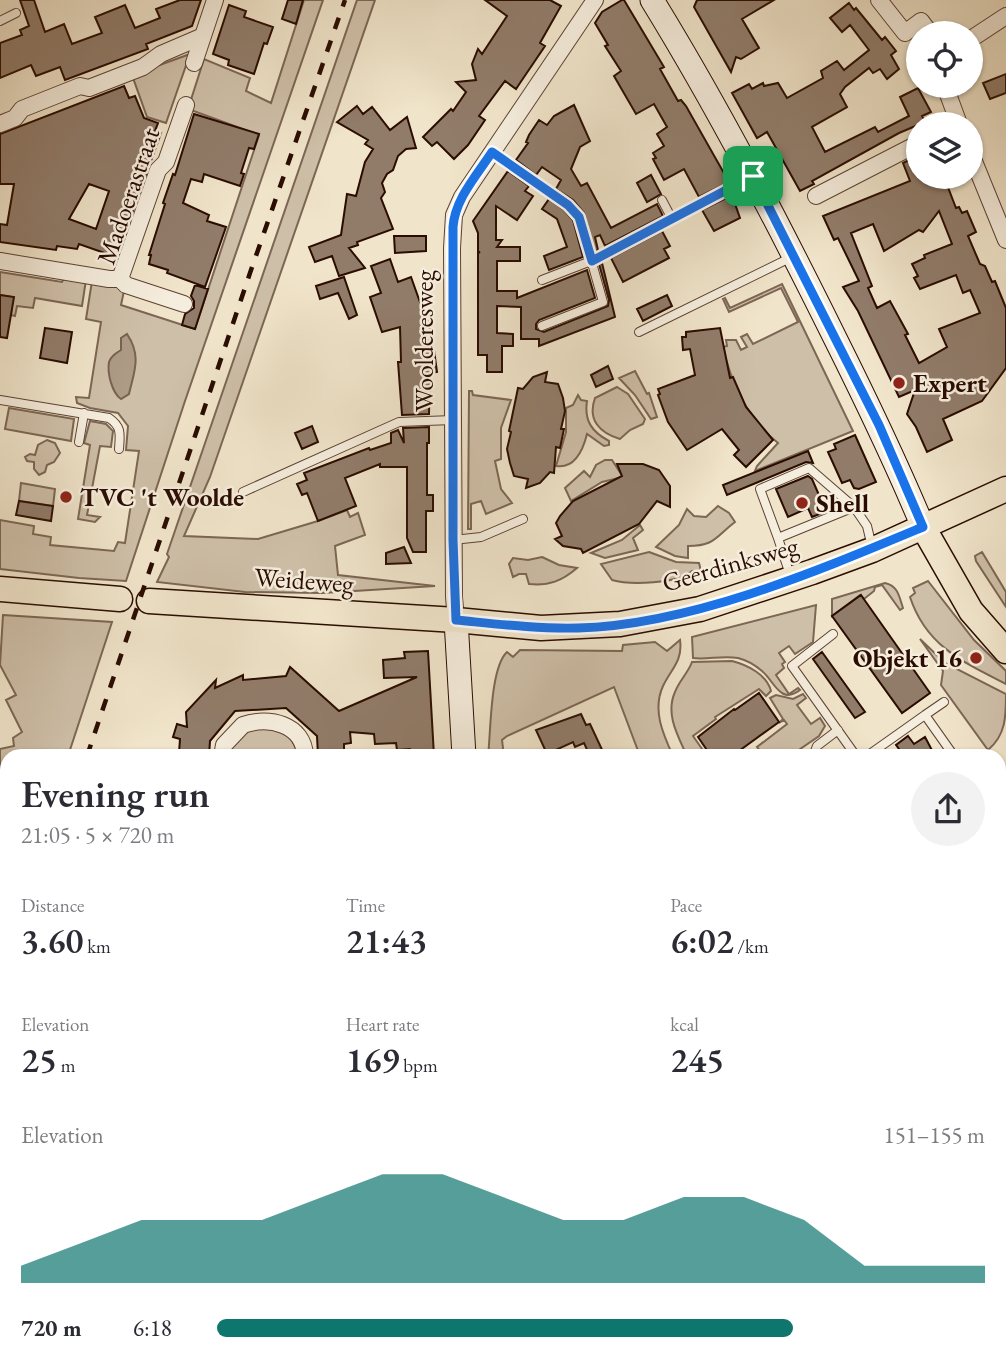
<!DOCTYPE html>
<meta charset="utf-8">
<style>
:root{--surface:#fff;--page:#f2f2f3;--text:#2b2b33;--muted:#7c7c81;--accent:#0f766e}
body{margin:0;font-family:"EB Garamond",serif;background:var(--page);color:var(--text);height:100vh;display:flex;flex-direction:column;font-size:26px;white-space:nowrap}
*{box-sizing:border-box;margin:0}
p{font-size:23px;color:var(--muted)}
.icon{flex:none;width:38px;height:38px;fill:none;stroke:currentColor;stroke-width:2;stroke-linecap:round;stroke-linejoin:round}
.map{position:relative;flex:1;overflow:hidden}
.details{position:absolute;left:0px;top:749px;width:1006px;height:621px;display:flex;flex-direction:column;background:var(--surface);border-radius:21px 21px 0 0;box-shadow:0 2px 5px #0004}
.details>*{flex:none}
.buttons{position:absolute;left:906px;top:21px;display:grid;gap:14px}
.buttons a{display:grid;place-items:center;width:77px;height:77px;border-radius:50%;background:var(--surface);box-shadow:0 2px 5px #0004;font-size:35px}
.pin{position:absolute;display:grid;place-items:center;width:60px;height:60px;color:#fff;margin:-30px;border-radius:14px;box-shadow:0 4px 10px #0006}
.round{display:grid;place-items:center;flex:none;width:74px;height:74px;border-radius:37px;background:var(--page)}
.head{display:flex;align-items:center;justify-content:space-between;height:119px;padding:0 21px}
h1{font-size:38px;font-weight:600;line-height:52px}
.stats{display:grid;grid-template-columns:repeat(3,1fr);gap:10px;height:119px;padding:7px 21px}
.stats div{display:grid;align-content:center}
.stats b{font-size:35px;font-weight:600}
.stats small{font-size:19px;font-weight:400}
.stats p{font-size:19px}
.chart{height:196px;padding:14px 21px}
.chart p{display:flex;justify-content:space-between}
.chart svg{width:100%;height:126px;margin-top:7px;fill:var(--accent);opacity:.7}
ul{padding:0 21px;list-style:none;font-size:23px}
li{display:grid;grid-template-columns:112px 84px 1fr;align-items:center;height:52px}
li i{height:18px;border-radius:9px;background:var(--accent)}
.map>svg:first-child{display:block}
.green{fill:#cebfa8;stroke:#7c6654;stroke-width:2}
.water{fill:#ad9b86;stroke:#796251;stroke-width:2}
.building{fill:#917c6a;stroke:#2a0c01;stroke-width:2;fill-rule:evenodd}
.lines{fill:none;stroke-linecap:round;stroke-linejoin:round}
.lane-casing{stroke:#5c4233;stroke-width:10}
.street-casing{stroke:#5c4233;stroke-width:18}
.secondary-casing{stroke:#2a0c01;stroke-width:25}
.primary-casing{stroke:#2a0c01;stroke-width:27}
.lane{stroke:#f5eddd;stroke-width:8}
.street{stroke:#f5eddd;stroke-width:16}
.secondary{stroke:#f5eddd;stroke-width:23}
.primary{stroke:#f0e4ca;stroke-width:24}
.rail{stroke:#2a0c01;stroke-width:4.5;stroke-dasharray:12 12;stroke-linecap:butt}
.route-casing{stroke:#fff;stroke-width:14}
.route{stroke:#1a73e8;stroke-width:9}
.poi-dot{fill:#8f2418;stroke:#f5eddd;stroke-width:2.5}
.labels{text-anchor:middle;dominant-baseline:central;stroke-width:5;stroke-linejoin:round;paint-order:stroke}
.street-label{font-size:26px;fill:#2a0c01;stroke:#f5eddd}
.poi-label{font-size:26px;font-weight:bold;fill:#2a0c01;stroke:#f5eddd;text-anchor:start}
</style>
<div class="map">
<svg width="1006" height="1369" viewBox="0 0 1006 1369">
<rect width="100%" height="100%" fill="#f0e4ca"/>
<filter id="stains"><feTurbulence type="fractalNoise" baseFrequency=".00286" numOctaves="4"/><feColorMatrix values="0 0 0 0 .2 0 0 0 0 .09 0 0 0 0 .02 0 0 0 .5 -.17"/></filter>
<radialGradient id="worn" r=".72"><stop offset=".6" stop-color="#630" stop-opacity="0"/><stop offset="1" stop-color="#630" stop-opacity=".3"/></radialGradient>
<path class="green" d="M304,0H323L185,401L126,581L79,578L0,569V520L34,526L33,534L51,537L50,545L114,551L118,542L125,543L139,451L126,450L128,426L118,413L90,408L77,403L76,397L89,398L101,322L86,319L92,281L118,286L124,291L121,305L195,329L259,135L188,109L204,59L250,78L246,91L271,103Z
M357,0H375L210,477L184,536L258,539L318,521L347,510L350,517L358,513L365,535L335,546L338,575L435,586L322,593L245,592L157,582L169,557L167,554Z
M190,54L166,123L147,117L132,75Z
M0,272L62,282L64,278L86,280L82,306L35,298L33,308L17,306L15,316L11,315L13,297L0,295Z
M782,284L853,431L755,471L757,466L778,443C748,419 731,383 723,347L727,346L726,340H736L741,350L747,347L741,337L747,334L753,344L798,322L781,288L729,312L723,299L725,298L730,308Z
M635,371L647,394L649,393L657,417L651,419L635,395L619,378Z
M617,387L628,394L645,419L643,424L630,430L620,439C600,433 587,420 595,398Z
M469,391H472L473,395L511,400L501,428V459L495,461L501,489L512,503L486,514L481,501L471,504V529H468Z
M578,395L581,400L587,401C584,421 592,432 609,441V445L604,446L587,434C583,450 575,469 556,466L566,432V408L573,405Z
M9,408L74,419L71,441L5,429Z
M90,421L106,424L113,431L111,447L100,446L87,515L100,517L95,522L78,519L90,445L84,443Z
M47,440L55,443L60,453L54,462L47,465L45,472L39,475L34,469V462L27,461L25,457L30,454L35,455L38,445Z
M605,460H612L623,477L602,482L571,501L565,488L584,471L590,477L596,465Z
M21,483L55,489L53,506L19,501Z
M718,506L729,513L735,522C715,537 715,546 688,546V558L675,556L656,547L679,525L687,509L694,516L706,517Z
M640,525L643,530L633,538L638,550L605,558L591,553L622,540Z
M649,552L676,562L699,563L701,571H692C679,584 629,585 612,580L601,564Z
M982,552L1006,592V607L976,561L975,556Z
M542,557L559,565L577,568C562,581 549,586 529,584L526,574H519L513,577L509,564L513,558L528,560Z
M928,581L974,640L1006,671V684C963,662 926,646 910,597L915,593L913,588Z
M885,583C898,586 899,596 903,608L900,610L882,585L875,587L874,591L864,599L860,595L832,616V599Z
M816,605L813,642L795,654L789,646L779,653L785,662L782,664L784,668L776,675L789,694L798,688L800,690C780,705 775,682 762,671C755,665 746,660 738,658C723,655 707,660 693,658L692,637Z
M3,615L112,622L68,756H7V795H0V749L14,746L13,738L22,732L6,700L16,695L0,665Z
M920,639L945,663L1006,694C1006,716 1006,735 988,750L941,685L943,671Z
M680,640C683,661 671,669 663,686C652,710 663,734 673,756H640L614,687L507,736L502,740L504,756H488C491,731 490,668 507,652L513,657L520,650L622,651L623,645L655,642L667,651Z
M732,661C748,665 767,675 771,691L766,696L759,689L715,717L716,719L693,736L707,756H687C678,736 665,714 675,692C679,681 688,673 692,662Z
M803,694L806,698L797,705L811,724L820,718L825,726L819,736L790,756H764L757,747L787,724L784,720L779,723L783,719L770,698L776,695L793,699Z
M270,728C287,730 295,741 298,756H230L229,751L246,730Z
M0,1141L7,1146V1229L0,1234Z
M7,1244V1363H264L260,1369H0V1249Z"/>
<path class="water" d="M127,334C142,356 134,372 129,394L121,399C112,393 107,373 109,362C111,356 116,353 121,350V338Z"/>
<path class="building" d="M20,0H34L45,32L64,24L72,44L102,33L95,17L125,5L135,28L160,18L156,9L180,0H201L192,26L146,44L148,49L65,80L60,67L36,76L31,65L0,78V43L22,35L20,30L29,26Z
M288,0H303L296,24L282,19Z
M485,0H550L561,6L540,43L545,46L520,83L516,89L505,81L479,116L485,120L468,145L454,159L437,142L432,146L423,137L451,109L453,111L466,92L456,82L476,80L472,64L478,49L482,54L507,16Z
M622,0H624L664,67L660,69L678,101L681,100L686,106L729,182L699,197L684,169L664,180L653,159L656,158L653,153L664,146L657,134L667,127L654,104L636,114L614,76L621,71L605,46L608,45L595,23L602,12Z
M697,0H774L742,19L759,48L741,59L736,57L731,72L694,7Z
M849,3L854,10L856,8L882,40L885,37L896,51L891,55L899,69L887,79L880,69L873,73L869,68L845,87L840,94L847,107L812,127L825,152L875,127L878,132L909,116L900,97L918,88L931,112L922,116L925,122L899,133L812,181L814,184L800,191L767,132L757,138L732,93L749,84L752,89L763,83L764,86L778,83L787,98L823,78L821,71L837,61L844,70L869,50L850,25L842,32L830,18Z
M229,5L246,11L244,17L273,27L267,44L264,43L254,74L228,65L229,60L213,54Z
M1006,74V93L990,99L983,83Z
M124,86L129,98L135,96L144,118L158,123L155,131L161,133L116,257L79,244L77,249L57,246L56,250L0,242V224L7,225L14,184H0V134ZM89,184L109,191L96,229L69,219Z
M574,105L590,141L580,147L571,169L581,186L587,183L611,228L657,204L663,216L605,246L600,235L595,237L598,250L595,251L584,213L573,200L556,189L561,180L542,167L536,175L516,160L528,143L526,142L529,135L539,120L547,125L554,116Z
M357,106L363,114L372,107L390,130L407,117L416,148L406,149L398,156L393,170L387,174L382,183L385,192L381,198L393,229L357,242L358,245L349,248L365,268L339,276L332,256L315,262L309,247L341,235L347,194L356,196L365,162L373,149L365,144L368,140L337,122Z
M194,114L259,134L254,149L249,148L241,173L244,174L240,186L204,174L202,182L191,179L183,203L209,215L207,221L226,227L205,287L167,273L168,270L149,264L151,255H149L165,204L163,203L173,174L175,175Z
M913,158L919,177L923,180L931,177H944L956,208L959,207L962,213L967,211L976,232L968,236L980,264L985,266L992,282L995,281L1006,308V368L982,401L943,419L952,440L927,452L916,427L907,414L915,390L899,397L858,311L843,287L859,281L838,238L834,240L823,216L910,181L903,163ZM939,211L952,244L924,255L925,258L912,264L918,276L914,278L920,289L956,275L963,293L970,290L980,313L939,329L947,347L919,363L905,335L908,334L890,301L877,308L868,288L872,286L851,233L873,224L884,251L919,230L923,232Z
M508,171L529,186L525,191L533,196L517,220L496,206V240H502L497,247H520V261H497V291H517V298L587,270L595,298L539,320L536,324V329L544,332L608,306L609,300L599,264L602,263L615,317L539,346V339H521V307L497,306V333L513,334V346H502V372H487V355H478V253L480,252H478V233L473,221Z
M651,175L661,194L647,202L637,183Z
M734,194L738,199L734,201L740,218L714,231L702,210Z
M549,199L564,210L573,220L583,257L549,270L544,256L567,247L557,219L542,209Z
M662,231L670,246L664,249L669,258L623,282L611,258Z
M394,236H426V251L395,253Z
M390,259L398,282L411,277L426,319L430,320V351L434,350L437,372L430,373L429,414L402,415L398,362H401L400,327L382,332L370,297L381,293L371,266Z
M344,277L357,315L349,319L338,293L320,299L316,286Z
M195,285L208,289L195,329L182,325L185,314L194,308V301L191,296Z
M0,295L14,297L7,338L0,337Z
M667,295L672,306L643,321L637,309Z
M45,328L72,332L67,363L40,358Z
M720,328L730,378L733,377L746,407L773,440L746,467L734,455L739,450L722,429L687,450L668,422L658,395L660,394L658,389L695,375L690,349L683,350L682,337H686V332Z
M608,366L613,379L596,387L591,375Z
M547,372L545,382L558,384L563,398L565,411L561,429H564L560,448L556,447L554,473L550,472L540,483L526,488L528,479L514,476L510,463L507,449L511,432L509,431L518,388L523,389L533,377Z
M312,426L318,442L302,449L295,433Z
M429,427V443H427V495H433V511H426V552H413L407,538V467H380V464L345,478L356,506L318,521L307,493L302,495L297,484L307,480L304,473L369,448L370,450L391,443V433L398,430L404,443L403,428Z
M855,435L876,482L859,489L854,488L850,480L842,483L828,452L836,449L834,444Z
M808,451L813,463L806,462L727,495L723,485Z
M617,464H643L659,470L670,486V507L657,501L639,524L583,553L581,549L563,546L555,539L562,536L556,523L560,516L573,501L622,476Z
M808,476L812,479L822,502L829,499L833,509L812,517L808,508L788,517L776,489Z
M19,501L53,506L51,521L16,515Z
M404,547L411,563L386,564V553Z
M861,595L930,693L902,713L832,616Z
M428,651L434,756H411L410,749L397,750L396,743L375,744L374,734L350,732L351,743L344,744V756H318L317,736L286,708L235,711L210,741L209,756H183L179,753L180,739L173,737L177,724L187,727L186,712L216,680L215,688L243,675V680L286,676L290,667L339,711L417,677L384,678L383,660L405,658L404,652Z
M822,652L865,712L855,718L813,659Z
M759,693L779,722L732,756H711L698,737L734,709L735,710Z
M581,714L586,725L590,724L605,756H590L584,743L575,747L573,742L547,754L536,730Z
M908,736L914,744L925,737L935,756H898L902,753L896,745Z"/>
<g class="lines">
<defs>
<path id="lane" d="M0,21L16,13
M492,152L568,205L579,217L603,302L542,326
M662,200L672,219
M542,280L591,261L750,178
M639,332L792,257
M0,400L109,418C122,427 120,434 119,449
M79,442L84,413
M243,492L399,422L453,420
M778,538L760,489L809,468L854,507
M453,540L481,537L523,519
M790,575L778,538L854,507L867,526L872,547
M833,634L792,666L856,756
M925,715L944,702
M813,756L817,746L838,730
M867,756L925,715L954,756
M999,1207L1003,1212"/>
<path id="street" d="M879,0L905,33L921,21L930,33
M971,39L1006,16
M194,63L215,0
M945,86L959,124
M0,124L15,118L22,109L80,86L89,88L143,67L161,54L203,36
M971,154L1006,240
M816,196L919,143
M0,261L109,279H120
M184,304L126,285L120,279L158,170L166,162L186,105
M456,620L454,597L452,248L454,215L462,197L595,0
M222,756L224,745L243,725C269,716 304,724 305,756
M999,1025L1006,1034
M999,1091L1006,1100
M999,1152L1006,1147
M999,1315L1006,1310
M800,1363L804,1369
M702,1369L710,1363
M924,1369L932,1363"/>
<path id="secondary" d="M652,0C719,109 778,223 835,338C866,400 896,462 923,527
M456,620L464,756
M271,1369L275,1363"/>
<path id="primary" d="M923,527L971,611L1006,651
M0,589L120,599
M149,601L456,620L541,628L620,624L700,609L812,572L872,550L1006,489"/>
</defs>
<use href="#lane" class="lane-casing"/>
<use href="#street" class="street-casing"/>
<use href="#secondary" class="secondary-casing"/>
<use href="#primary" class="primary-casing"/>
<use href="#lane" class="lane"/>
<use href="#street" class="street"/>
<use href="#secondary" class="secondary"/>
<use href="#primary" class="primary"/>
<path class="rail" d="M87,756L250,273L345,0
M0,987L7,967
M0,1014L7,994"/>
</g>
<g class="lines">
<defs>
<path id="route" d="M492,152L568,205L579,217L592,261L753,176L879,425L923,527C820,570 691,625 578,628C537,629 497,624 456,620L453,540V227C455,199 477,175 492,152Z"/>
</defs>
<use href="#route" class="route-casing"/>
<use href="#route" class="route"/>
</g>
<g class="poi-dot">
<circle cx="899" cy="383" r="7"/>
<circle cx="66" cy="497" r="7"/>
<circle cx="802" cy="503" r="7"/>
<circle cx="976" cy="658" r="7"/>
</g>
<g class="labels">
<g class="street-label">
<text transform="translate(128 196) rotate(-71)">Madoerastraat</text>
<text transform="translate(424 341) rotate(-90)">Woolderesweg</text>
<text transform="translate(730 564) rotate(-16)">Geerdinksweg</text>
<text transform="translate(304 580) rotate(4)">Weideweg</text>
</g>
<g class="poi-label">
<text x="913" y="383">Expert</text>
<text x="80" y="497">TVC 't Woolde</text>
<text x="816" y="503">Shell</text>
<text x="962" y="658" text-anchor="end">Objekt 16</text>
</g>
</g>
<rect width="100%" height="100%" filter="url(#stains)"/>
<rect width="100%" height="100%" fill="url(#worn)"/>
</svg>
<div class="buttons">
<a><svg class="icon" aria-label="locate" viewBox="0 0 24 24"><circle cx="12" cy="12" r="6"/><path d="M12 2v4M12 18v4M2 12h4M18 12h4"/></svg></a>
<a><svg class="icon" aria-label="layers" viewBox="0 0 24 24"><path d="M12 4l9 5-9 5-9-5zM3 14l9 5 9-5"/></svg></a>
</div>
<div class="pin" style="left:753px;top:176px;background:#1e9e55"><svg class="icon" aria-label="arrive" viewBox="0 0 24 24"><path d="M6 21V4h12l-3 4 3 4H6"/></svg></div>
<section class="details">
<div class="head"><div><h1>Evening run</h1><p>21:05 · 5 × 720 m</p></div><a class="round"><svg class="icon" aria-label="share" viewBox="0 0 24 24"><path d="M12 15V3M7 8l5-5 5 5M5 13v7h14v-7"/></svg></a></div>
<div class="stats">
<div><p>Distance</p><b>3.60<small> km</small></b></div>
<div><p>Time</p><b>21:43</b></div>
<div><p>Pace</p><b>6:02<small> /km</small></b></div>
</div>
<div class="stats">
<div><p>Elevation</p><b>25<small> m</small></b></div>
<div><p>Heart rate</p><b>169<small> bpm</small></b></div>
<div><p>kcal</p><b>245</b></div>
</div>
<div class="chart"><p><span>Elevation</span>151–155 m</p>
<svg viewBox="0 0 160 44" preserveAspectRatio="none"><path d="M0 44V38L10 30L20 22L30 22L40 22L50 14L60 6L70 6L80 14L90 22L100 22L110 14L120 14L130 22L140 38L150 38L160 38V44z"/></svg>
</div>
<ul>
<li><b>720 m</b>6:18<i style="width:75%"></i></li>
</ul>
</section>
</div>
